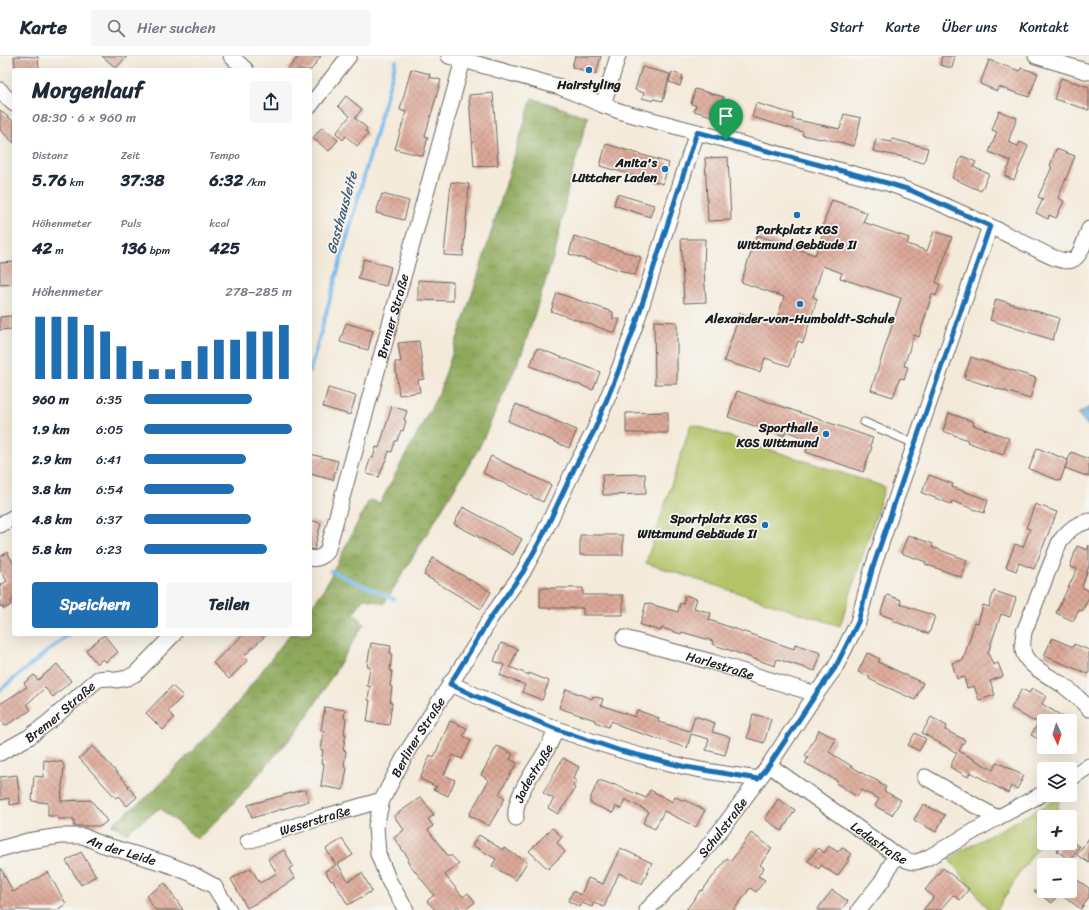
<!DOCTYPE html>
<html lang="de">
<meta charset="utf-8">
<style>
:root{--surface:#fff;--page:#f6f6f7;--text:#1f2937;--muted:#747a83;--line:#e0e1e3;--accent:#1f6fb2}
body{margin:0;font-family:Sriracha,sans-serif;background:var(--page);color:var(--text);height:100vh;display:flex;flex-direction:column;font-size:15px;white-space:nowrap}
*{box-sizing:border-box;margin:0}
p{font-size:13px;color:var(--muted)}
.icon{flex:none;width:22px;height:22px;fill:none;stroke:currentColor;stroke-width:2;stroke-linecap:round;stroke-linejoin:round}
.map{position:relative;flex:1;overflow:hidden}
.details{position:absolute;left:12px;top:12px;width:300px;height:568px;display:flex;flex-direction:column;background:var(--surface);border-radius:4px;box-shadow:0 4px 16px #0002}
.details>*{flex:none}
.needle{width:26px;rotate:176deg}
.controls{position:absolute;left:1037px;top:658px;display:grid;gap:8px}
.controls a{display:grid;place-items:center;width:40px;height:40px;border-radius:4px;background:var(--surface);box-shadow:0 4px 16px #0002;font-size:20px}
.pin{position:absolute;display:grid;place-items:center;width:34px;height:34px;color:#fff;margin:-41px -17px;border-radius:50% 50% 50% 0;rotate:-45deg;box-shadow:0 0 4px #0007}
.pin .icon{rotate:45deg}
.round{display:grid;place-items:center;flex:none;width:42px;height:42px;border-radius:4px;background:var(--page)}
.headline{display:flex;align-items:center;justify-content:space-between;height:68px;padding:0 20px}
h1{font-size:22px;font-weight:800;line-height:30px}
.metrics{display:grid;grid-template-columns:repeat(3,1fr);gap:6px;height:68px;padding:4px 20px}
.metrics div{display:grid;align-content:center}
.metrics b{font-size:17px;font-weight:800}
.metrics small{font-size:11px;font-weight:400}
.metrics p{font-size:11px}
.chart{height:112px;padding:8px 20px}
.chart p{display:flex;justify-content:space-between}
.chart svg{width:100%;height:72px;margin-top:4px;stroke:var(--accent);stroke-width:6}
.action{display:flex;gap:8px;margin-top:auto;padding:8px 20px}
.action a{flex:1;height:46px;border-radius:4px;background:var(--accent);color:#fff;font-size:16px;font-weight:800;line-height:46px;text-align:center}
.action a+a{background:var(--page);color:var(--text)}
ul{padding:0 20px;list-style:none;font-size:13px}
li{display:grid;grid-template-columns:64px 48px 1fr;align-items:center;height:30px}
li i{height:10px;border-radius:5px;background:var(--accent)}
header{display:flex;align-items:center;gap:24px;box-sizing:border-box;height:56px;padding:0 20px;background:var(--surface);border-bottom:1px solid var(--line)}
header strong{font-size:19px}
nav{display:flex;gap:22px;margin-inline-start:auto;font-size:14px}
.search{width:280px;height:36px;background:var(--page);display:flex;align-items:center;gap:10px;box-sizing:border-box;padding:0 14px;border-radius:4px;color:var(--muted);font-size:15px}
.map>svg:first-child{display:block}
.forest{fill:url(#forest-crowns);stroke:#55623c}
.park{fill:#b3c366;stroke:#687041}
.water{fill:url(#water-waves);stroke:#496b84}
.lines{fill:none;stroke-linecap:round;stroke-linejoin:round}
.stream{stroke:#76baec;stroke-width:4}
.building{fill:url(#building-cross-hatch)}
.service-casing{stroke:#68645e;stroke-width:9}
.minor-casing{stroke:#68645e;stroke-width:17}
.service{stroke:#fff;stroke-width:7}
.minor{stroke:#fff;stroke-width:15}
.route-casing{stroke:#fff;stroke-width:8}
.route{stroke:#1f6fb2;stroke-width:5}
.poi-dot{fill:#1f6fb2;stroke:#f6f6f2;stroke-width:1.5}
.labels{text-anchor:middle;dominant-baseline:central;stroke-width:3.5;stroke-linejoin:round;paint-order:stroke}
.poi-label{font-size:13px;font-weight:bold;fill:#1c1c1c;stroke:#f6f6f2}
.street-label{font-size:13px;fill:#1c1c1c;stroke:#f6f6f2}
.water-label{font-size:14px;font-style:italic;fill:#405b6f;stroke:#f6f6f2}
</style>
<header>
<strong>Karte</strong>
<div class="search"><svg class="icon" aria-label="search" viewBox="0 0 24 24"><circle cx="10" cy="10" r="6"/><path d="M15 15l6 6"/></svg>Hier suchen</div>
<nav><a>Start</a><a>Karte</a><a>Über uns</a><a>Kontakt</a></nav>
</header>
<div class="map">
<svg width="1089" height="854" viewBox="0 0 1089 854">
<defs>
<pattern id="forest-crowns" width="20" height="18" patternUnits="userSpaceOnUse"><rect width="20" height="18" fill="#8ea95b"/><path d="M2 6a3 3 0 1 1 6 0M12 15a3 3 0 1 1 6 0" fill="none" stroke="#73894a"/></pattern>
<pattern id="water-waves" width="16" height="10" patternUnits="userSpaceOnUse"><rect width="16" height="10" fill="#76baec"/><path d="M0 5q4-4 8 0t8 0" fill="none" stroke="#669fca"/></pattern>
<pattern id="building-cross-hatch" width="8" height="8" patternUnits="userSpaceOnUse"><rect width="8" height="8" fill="#dba898"/><path d="M0 0l8 8M0 8l8-8" fill="none" stroke="#bb9082"/></pattern>
</defs>
<rect width="100%" height="100%" fill="#f6f6f2"/>
<filter id="ink" filterUnits="userSpaceOnUse"><feTurbulence type="fractalNoise" baseFrequency=".025" numOctaves="2"/><feDisplacementMap in="SourceGraphic" scale="8" xChannelSelector="R" yChannelSelector="G"/><feConvolveMatrix kernelMatrix="1 2 1 2 8 2 1 2 1" color-interpolation-filters="sRGB"/></filter>
<filter id="wash" filterUnits="userSpaceOnUse"><feTurbulence type="fractalNoise" baseFrequency=".012" numOctaves="4" result="noise"/><feDisplacementMap in="SourceGraphic" scale="16" xChannelSelector="R" yChannelSelector="G"/><feGaussianBlur stdDeviation="0.9" result="paint"/><feColorMatrix in="noise" values="0 0 0 0 0 0 0 0 0 0 0 0 0 0 0 0 0 1.4 0 .05"/><feComposite in="paint" operator="in"/></filter>
<g filter="url(#wash)">
<rect width="100%" height="100%" fill="#f4eada"/>
<path class="forest" d="M532,42L588,61L569,128L556,193L522,297L479,392L384,548L364,542L354,557L364,568L317,645L298,674L221,761L197,783L160,752L126,777L112,768L147,741L232,654L290,578H310V552L323,535L369,444L380,447L439,337L477,223Z"/>
<path class="park" d="M691,368L885,431L840,570L646,507Z
M1059,742L1058,757L1056,761H1044V783L1019,818L997,854H989L948,802Z"/>
<path class="water" d="M1089,351V371L1078,358Z"/>
<g class="lines">
<path class="stream" d="M310,315L396,5
M331,515L394,543
M0,634L69,578"/>
</g>
<g id="blocks">
<path class="building" d="M14,0L38,1L39,14H21V11H15Z
M102,0H127L116,12Z
M299,0H321L311,14H287Z
M575,0H601L596,18L572,11Z
M942,0H955L952,12L940,9Z
M989,4L1020,15L1021,12L1038,17L1029,41L999,31L997,35L980,28Z
M642,11L670,18L663,45L653,43V45L642,42L644,37L635,34Z
M411,13L430,18L429,21L441,24L425,80L428,81L423,100L395,93L406,56L400,54Z
M672,16L683,20L680,30L669,26Z
M1061,22L1089,31V54L1054,43Z
M695,33L724,41L720,56L714,54L712,60L694,55L696,49L691,48Z
M493,37L498,109L474,111L469,39Z
M346,40L362,53L355,62L367,72L365,75L368,78L357,90L346,80L343,84L336,77L350,60L338,50Z
M756,47L793,58L792,63L840,73L844,58L861,62L854,90L822,82L821,83L802,79L803,76L752,61Z
M0,54L14,66V87L0,74Z
M999,55L1017,62L1008,86L1018,90L1020,86L1028,90L1014,124L1005,120L1011,105L989,96L997,76L992,74Z
M322,71L338,84L329,95L313,82Z
M876,83L891,86L892,83L928,92L924,107L908,103V102L873,95Z
M606,88L669,107L663,128L600,110Z
M1056,93L1075,100L1069,115L1058,142L1064,145L1056,162L1049,159L1048,163L1036,157L1043,143L1038,141L1052,111L1050,110Z
M962,100L976,106L973,111L989,118L981,135L952,122Z
M728,101L731,164L708,165L705,102Z
M451,126L469,128L463,200L444,199Z
M382,138L409,145L404,164L376,157Z
M617,138L654,149L650,161L614,149Z
M832,144L853,151L867,157L863,166L909,182L907,188L927,195L934,175L952,181L936,226L940,228L936,240L932,238L919,281L914,279L904,310L908,311L904,323L900,322L893,341L871,334L901,242L840,222L842,217L823,210L813,241L817,243L803,287L798,285L789,310L765,302L760,316L724,305L740,257L775,269L784,241L741,226L757,179L815,199L824,175L821,174Z
M574,180L641,201L635,219L569,198Z
M681,183H705L704,214L706,246L684,247Z
M364,203L391,211L386,230L358,223Z
M14,206V228L0,229V207Z
M418,224L453,226V245L418,244Z
M557,237L613,256V263H620L615,277L551,255Z
M996,243L1059,262L1053,284L990,264Z
M11,260L12,273L0,274V261Z
M654,265L677,266V328H655Z
M346,267L373,275L368,294L340,286Z
M419,285L424,323L418,324L420,336L399,339L395,306H401L398,287Z
M537,292L600,316L593,334L530,310Z
M971,301L1036,322L1030,343L964,322Z
M328,332L356,340L350,359L323,351Z
M737,335L873,382L870,390L872,391L863,416L806,396L810,384L786,375L784,380L728,361Z
M516,348L577,374L569,392L508,365Z
M392,350L407,355L404,364L406,365L403,375L401,374L397,385H395L392,396L389,395L386,405H385L379,421L367,418V413L371,401L373,402L376,391L379,392Z
M668,356V377H626V357Z
M949,357L974,366L973,369L1009,382L1003,399L967,386L968,384L943,375Z
M1037,392L1068,404L1060,425L1029,413Z
M1071,396L1089,403V421L1065,412Z
M310,398L338,405L333,424L310,418Z
M491,400L551,429L543,446L483,417Z
M645,418L646,438L603,439L602,419Z
M929,419L953,428L952,431L988,444L984,457L952,445L951,448L922,437Z
M1035,448L1057,456L1034,513L1019,507L1016,515L1006,511L1015,488L1023,491L1030,473L1026,472Z
M463,451L522,483L513,499L454,468Z
M310,464L321,467L314,494L310,493Z
M580,479H623V499H580Z
M908,479L933,488L932,491L967,504L961,521L925,508L926,506L901,497Z
M1089,489V510L1082,531L1089,535V541L1082,555L1079,554L1073,565L1056,557L1077,513L1070,511L1077,490L1087,494Z
M7,496L14,508V543L11,545L12,548L4,553L2,550L0,551V527L1,529L7,525L0,514V501Z
M433,502L491,536L481,553L424,519Z
M540,532H583V539H623V559H583V552H540Z
M994,535L1016,542L1010,561L1001,558L988,597L993,609L998,607L1003,620L990,625L995,639L979,644L974,630L967,632L964,621L957,623L952,607L963,604L975,566L978,567L983,549L989,551Z
M685,539L697,543L694,552L711,557L709,564L794,593L795,588L821,597L815,615L777,603L775,610L712,588L713,585L682,576L681,578L662,572L661,575L640,569L646,547L678,556L680,547L683,548Z
M887,539L901,544L900,548L935,560L929,578L893,565L894,563L880,558Z
M244,578H267L244,600L248,604L229,623L213,607Z
M104,579L118,596L106,606L103,603L97,608L86,594Z
M1052,582L1073,591L1074,588L1089,594V618L1044,600Z
M371,587L391,590L390,597H392L390,614L392,615L390,630L392,631L390,646L392,647L389,669L367,666L370,644H368L370,630H367L370,611L367,610Z
M501,587L518,593L510,611L529,619V617L549,625L542,644L522,636L525,629L500,619L504,609L494,605Z
M867,597L880,603L878,606L923,627L915,644L869,623L870,621L858,616Z
M57,608L71,625L53,641L45,632L27,648L31,654L5,670L0,663V648L27,631L24,627L34,619L38,624Z
M172,630L183,640L168,655L174,662L163,674L146,657Z
M1032,632L1046,640L1042,648L1070,665H1044V677L1040,684L1031,679L1039,665H1033L1011,652L1022,633L1029,637Z
M566,633L592,643L593,640L603,643L601,649L635,661L637,654L659,662L658,666L690,675L695,660L715,667L712,676L730,681L725,699L706,694L709,683L691,678L687,692L621,671V670L612,665L608,671L595,666V664L559,652Z
M325,651L345,654L344,662L346,663L344,678H346L343,694L346,695L344,711L347,712L343,734L321,730L324,708L321,707L323,694H321L324,675L321,674Z
M753,658L771,663L764,687L747,682Z
M931,661L947,670L945,674L965,684L959,695L993,714L997,706L1024,720L1017,733L1011,730L1008,737L970,716L968,721L950,711L957,697L922,677Z
M450,665L467,672L463,680L471,684L462,703L453,699L444,719L455,724L448,740L433,733L437,731L420,723L430,699L434,701Z
M819,674L836,683L829,696L867,720L880,726L879,727L886,731L884,735L901,744L892,759L875,750L879,743L861,734L857,741L836,727L838,725L805,707L808,702L805,700Z
M915,677L926,683L919,695L908,689Z
M93,690L129,730L128,731L137,741L127,750L118,740L116,742L79,702Z
M497,690L513,698L510,703L517,707L499,738L505,742L489,770L469,759L489,724L481,719Z
M563,702L579,711L573,723L577,725L573,730L575,732L565,749H564L558,758L548,752L554,743L543,737Z
M44,704L62,706L64,710L61,745L91,744L107,765L101,770H74V763H58V760H48V747L32,745L34,720L43,721Z
M17,719L20,747L10,749L9,742L0,744V721Z
M598,725H602L613,729V728L646,742L650,734L673,746L675,741L684,745L685,744L705,754L696,771L664,755L655,773L643,767L649,756L625,743L621,753L616,750L613,757L590,747V743Z
M302,734H306L309,745L252,762L248,749Z
M421,741L434,759L428,763L433,770L428,774L449,801L451,799L459,808L445,819L463,841L468,837L475,846L465,854H462L458,850L453,854H435L427,845L434,839L407,805L409,803L394,782L404,774L394,760Z
M778,743L795,754L782,775L765,763Z
M923,748L945,759L936,776L914,764Z
M552,772L562,781L557,787L565,796L548,813L529,795Z
M751,777L772,792L760,809L764,812L758,820L765,824L756,836L750,832L734,854H686L701,834L702,835L727,802L731,805Z
M479,779L503,794L504,792L527,806L516,824L492,810L496,803L472,789Z
M1089,782V807L1077,799Z
M342,783L353,799L338,808L348,825L362,817L372,835L348,849L333,824L331,825L325,815L336,809L326,793Z
M1062,787H1074L1079,791L1070,804L1057,795Z
M829,790L838,796L842,791L851,798L847,803L849,804L837,820L821,809L819,813L808,805L818,792L824,797Z
M620,792L652,807L642,828L619,817L604,851L594,847L592,851L582,847L580,851L568,845L573,835L581,839L588,822L603,828Z
M284,794L293,810L289,813L295,823L270,838L271,839L247,852L231,823L251,812L260,827L277,817L268,803Z
M81,796L96,820L81,829L66,805Z
M0,811L13,836L48,816L66,848L57,854H3L0,848Z
M943,812L969,833L960,844L953,839L940,854H923L934,841L925,834Z
M1070,819L1089,832V841L1081,853L1059,837L1052,847L1034,835H1070Z
M165,827L183,854H155L146,840Z
M832,834L848,845L841,854H817Z"/>
</g>
</g>
<g filter="url(#ink)">
<use href="#blocks" fill-opacity="0" stroke="#68645e" stroke-width="1"/>
<g class="lines">
<defs>
<path id="service" d="M864,366L915,388"/>
<g id="minor">
<path d="M231,0L246,14"/>
<path d="M449,0L560,31L603,49L622,56L887,127C937,144 985,167 1032,191C1042,196 1062,208 1072,204C1081,201 1086,181 1089,173"/>
<path d="M1036,0L1089,16"/>
<path d="M0,34L4,39L14,48"/>
<path d="M603,49L618,0"/>
<path d="M310,50L349,0"/>
<path d="M1089,465C1074,469 1070,473 1060,485L1024,576C1023,584 1021,593 1025,600C1031,612 1053,622 1064,630C1073,637 1082,645 1089,653"/>
<path d="M0,469L14,461"/>
<path id="s1" d="M310,502C317,504 322,501 327,496L463,4"/>
<path id="s2" d="M624,582L712,606L816,638"/>
<path d="M450,627C475,640 500,650 526,661C578,682 631,699 686,711C709,716 734,719 758,723"/>
<path id="s3" d="M0,697L29,681L50,665L98,623L107,622L117,624L127,622L135,618L174,578"/>
<path id="s4" d="M769,709L896,799C913,807 912,809 929,801L997,762L1044,737"/>
<path d="M925,721L997,762"/>
<path d="M1070,723L1089,710"/>
<path id="s5" d="M516,762C513,741 535,714 546,695C550,688 553,680 556,673"/>
<path id="s6" d="M248,785L320,762L382,744"/>
<path id="s7" d="M0,793L28,785L60,780H83L101,788L167,808L190,817L214,830L229,854"/>
<path id="s8" d="M406,854L389,825L378,798L376,770L382,744L408,694L478,585L489,564L523,516L543,479L575,411L594,375L618,316L636,267L697,76"/>
<path id="s9" d="M647,854L700,800L723,771L769,709L816,638L835,612L858,566L872,514L898,437L990,170"/>
<path d="M859,854L882,825L896,799"/>
</g>
</defs>
<use href="#service" class="service-casing"/>
<use href="#minor" class="minor-casing"/>
<use href="#service" class="service"/>
<use href="#minor" class="minor"/>
</g>
</g>
<g class="lines" filter="url(#ink)">
<defs>
<path id="route" d="M697,76L887,127L910,134L990,170L898,437L872,514L858,566L835,612L816,638L769,709L758,723L686,711L621,695L556,673L473,639L450,628L489,564L523,516L543,479L575,411L594,375L618,316L636,267Z"/>
</defs>
<use href="#route" class="route-casing"/>
<use href="#route" class="route"/>
</g>
<g class="poi-dot">
<circle cx="589" cy="14" r="4"/>
<circle cx="665" cy="113" r="4"/>
<circle cx="797" cy="159" r="4"/>
<circle cx="800" cy="248" r="4"/>
<circle cx="826" cy="378" r="4"/>
<circle cx="765" cy="469" r="4"/>
</g>
<g class="labels">
<g class="poi-label">
<text x="589" y="28">Hairstyling</text>
<text x="657" y="106" text-anchor="end">Anita's<tspan x="657" dy="15">Lüttcher Laden</tspan></text>
<text x="797" y="173">Parkplatz KGS<tspan x="797" dy="15">Wittmund Gebäude II</tspan></text>
<text x="800" y="262">Alexander-von-Humboldt-Schule</text>
<text x="818" y="371" text-anchor="end">Sporthalle<tspan x="818" dy="15">KGS Wittmund</tspan></text>
<text x="757" y="462" text-anchor="end">Sportplatz KGS<tspan x="757" dy="15">Wittmund Gebäude II</tspan></text>
</g>
<g class="street-label">
<text stroke="none"><textPath href="#s1" startOffset="264">Bremer Straße</textPath></text>
<text stroke="none"><textPath href="#s2" startOffset="100">Harlestraße</textPath></text>
<text stroke="none"><textPath href="#s3" startOffset="73">Bremer Straße</textPath></text>
<text stroke="none"><textPath href="#s8" startOffset="190">Berliner Straße</textPath></text>
<text stroke="none"><textPath href="#s5" startOffset="49">Jadestraße</textPath></text>
<text stroke="none"><textPath href="#s6" startOffset="70">Weserstraße</textPath></text>
<text stroke="none"><textPath href="#s9" startOffset="112">Schulstraße</textPath></text>
<text stroke="none"><textPath href="#s4" startOffset="135">Ledastraße</textPath></text>
<text stroke="none"><textPath href="#s7" startOffset="126">An der Leide</textPath></text>
</g>
<g class="water-label">
<text transform="translate(342 157) rotate(-75)">Gasthausleite</text>
</g>
</g>
</svg>
<div class="controls">
<a><svg class="needle" viewBox="-14 -14 28 28"><path d="M0-13l5 13h-10z" fill="#e53935"/><path d="M0 13l5-13h-10z" fill="#747a83"/></svg></a>
<a><svg class="icon" aria-label="layers" viewBox="0 0 24 24"><path d="M12 4l9 5-9 5-9-5zM3 14l9 5 9-5"/></svg></a>
<a>+</a>
<a>−</a>
</div>
<div class="pin" style="left:726px;top:84px;background:#1e9e55"><svg class="icon" aria-label="arrive" viewBox="0 0 24 24"><path d="M6 21V4h12l-3 4 3 4H6"/></svg></div>
<section class="details">
<div class="headline"><div><h1>Morgenlauf</h1><p>08:30 · 6 × 960 m</p></div><a class="round"><svg class="icon" aria-label="share" viewBox="0 0 24 24"><path d="M12 15V3M7 8l5-5 5 5M5 13v7h14v-7"/></svg></a></div>
<div class="metrics">
<div><p>Distanz</p><b>5.76<small> km</small></b></div>
<div><p>Zeit</p><b>37:38</b></div>
<div><p>Tempo</p><b>6:32<small> /km</small></b></div>
</div>
<div class="metrics">
<div><p>Höhenmeter</p><b>42<small> m</small></b></div>
<div><p>Puls</p><b>136<small> bpm</small></b></div>
<div><p>kcal</p><b>425</b></div>
</div>
<div class="chart"><p><span>Höhenmeter</span>278–285 m</p>
<svg viewBox="0 0 160 44" preserveAspectRatio="none"><path d="M5 44V6M15 44V6M25 44V6M35 44V11M45 44V15M55 44V24M65 44V33M75 44V38M85 44V38M95 44V33M105 44V24M115 44V20M125 44V20M135 44V15M145 44V15M155 44V11"/></svg>
</div>
<ul>
<li><b>960 m</b>6:35<i style="width:73%"></i></li>
<li><b>1.9 km</b>6:05<i style="width:100%"></i></li>
<li><b>2.9 km</b>6:41<i style="width:69%"></i></li>
<li><b>3.8 km</b>6:54<i style="width:61%"></i></li>
<li><b>4.8 km</b>6:37<i style="width:72%"></i></li>
<li><b>5.8 km</b>6:23<i style="width:83%"></i></li>
</ul>
<div class="action"><a>Speichern</a><a>Teilen</a></div>
</section>
</div>
